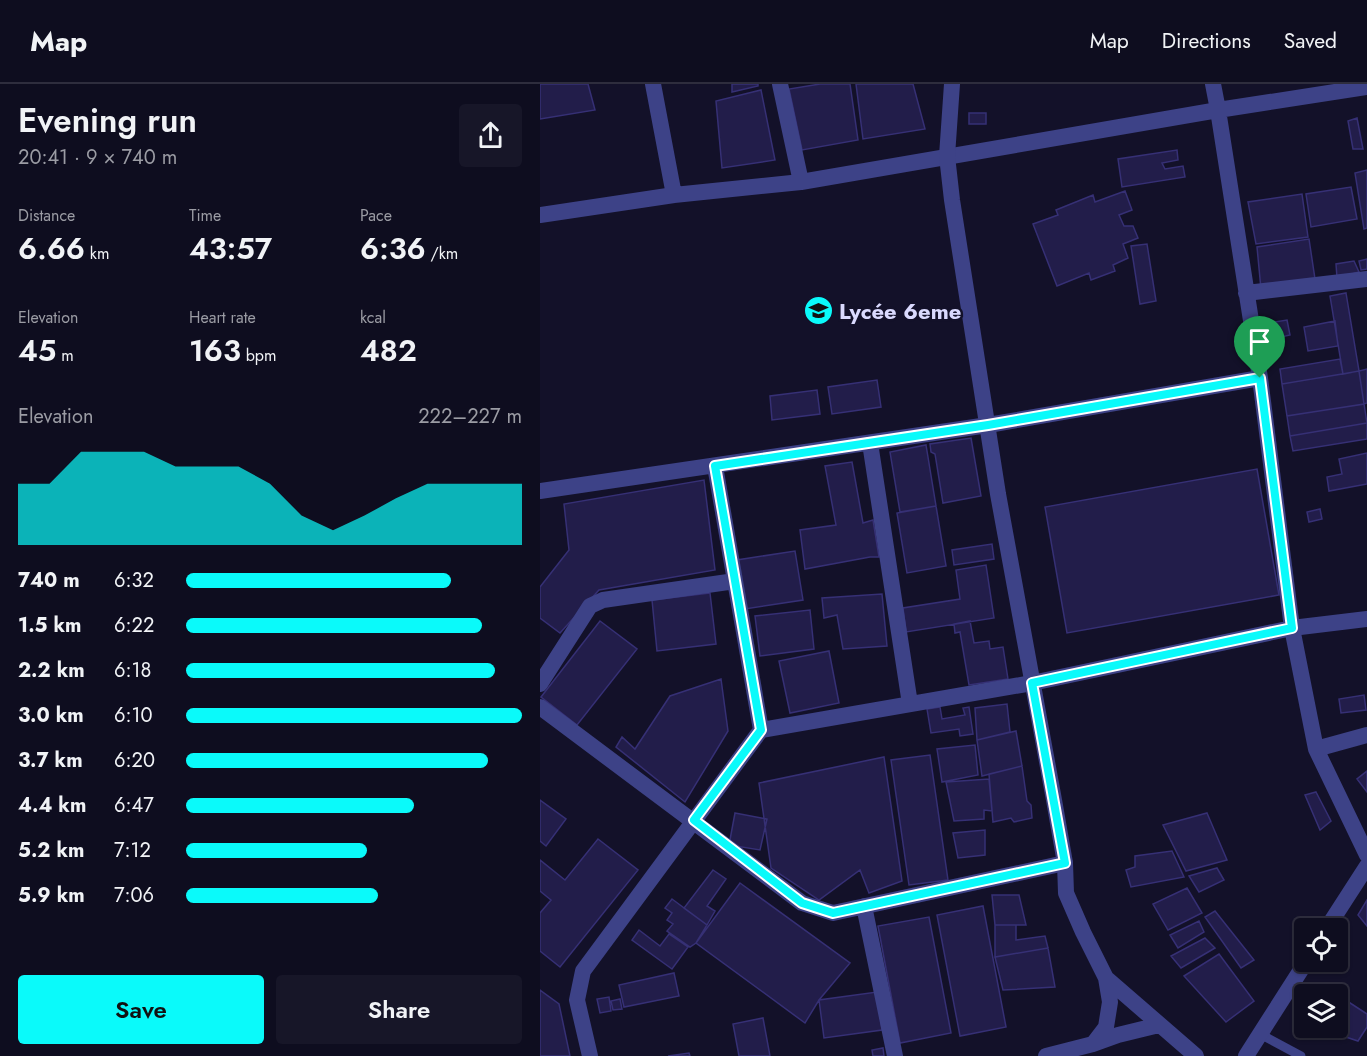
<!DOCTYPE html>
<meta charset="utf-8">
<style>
:root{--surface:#0e0d1f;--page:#171628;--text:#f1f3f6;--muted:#9b9ca4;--line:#2e2d3d;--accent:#0afafa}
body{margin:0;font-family:Jost,sans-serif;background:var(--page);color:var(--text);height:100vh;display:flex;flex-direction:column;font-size:22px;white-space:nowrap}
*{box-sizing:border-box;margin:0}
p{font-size:20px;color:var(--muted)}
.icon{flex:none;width:33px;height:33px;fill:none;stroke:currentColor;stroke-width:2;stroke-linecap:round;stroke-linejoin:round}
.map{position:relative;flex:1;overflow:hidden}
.drawer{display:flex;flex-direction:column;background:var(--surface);width:540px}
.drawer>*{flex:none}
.controls{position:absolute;left:754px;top:834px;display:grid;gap:12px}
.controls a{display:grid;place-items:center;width:54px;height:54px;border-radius:6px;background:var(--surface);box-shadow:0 2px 4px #0004,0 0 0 2px var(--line);font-size:30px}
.pin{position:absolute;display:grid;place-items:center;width:51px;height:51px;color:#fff;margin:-62px -26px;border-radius:50% 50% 50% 0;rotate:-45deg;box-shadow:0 0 6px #0007}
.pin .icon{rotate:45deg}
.round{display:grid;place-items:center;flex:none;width:63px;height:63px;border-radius:6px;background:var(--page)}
.head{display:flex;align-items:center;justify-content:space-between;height:102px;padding:0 18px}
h1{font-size:33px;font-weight:600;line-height:45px}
.figures{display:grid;grid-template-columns:repeat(3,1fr);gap:9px;height:102px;padding:6px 18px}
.figures div{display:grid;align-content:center}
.figures b{font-size:30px;font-weight:600}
.figures small{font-size:16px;font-weight:400}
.figures p{font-size:16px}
.chart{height:168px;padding:12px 18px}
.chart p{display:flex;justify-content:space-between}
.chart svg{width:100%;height:108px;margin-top:6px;fill:var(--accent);opacity:.7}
.action{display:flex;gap:12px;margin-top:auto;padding:12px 18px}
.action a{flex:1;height:69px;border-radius:6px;background:var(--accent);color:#111;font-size:24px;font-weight:600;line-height:69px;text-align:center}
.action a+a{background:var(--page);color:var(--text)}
ul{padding:0 18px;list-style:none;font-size:20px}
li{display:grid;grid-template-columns:96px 72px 1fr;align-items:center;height:45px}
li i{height:15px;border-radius:8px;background:var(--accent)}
header{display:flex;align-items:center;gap:36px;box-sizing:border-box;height:84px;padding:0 30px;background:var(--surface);border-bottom:2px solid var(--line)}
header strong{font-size:28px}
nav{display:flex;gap:33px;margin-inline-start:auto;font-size:21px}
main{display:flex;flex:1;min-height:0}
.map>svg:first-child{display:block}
.building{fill:#221d4a;stroke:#363075;stroke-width:1.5}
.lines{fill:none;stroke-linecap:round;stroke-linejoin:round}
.service{stroke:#3d4287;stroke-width:9}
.minor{stroke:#3d4287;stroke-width:16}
.tertiary{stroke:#3d4287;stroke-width:16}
.route-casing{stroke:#fff;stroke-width:12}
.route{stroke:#0afafa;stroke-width:8}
.labels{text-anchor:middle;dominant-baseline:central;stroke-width:5;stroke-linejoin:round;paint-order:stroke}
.poi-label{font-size:22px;font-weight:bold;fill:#dadafe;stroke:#131129;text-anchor:start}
</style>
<header>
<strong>Map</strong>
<nav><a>Map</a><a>Directions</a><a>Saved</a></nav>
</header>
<main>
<section class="drawer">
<div class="head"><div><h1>Evening run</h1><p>20:41 · 9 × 740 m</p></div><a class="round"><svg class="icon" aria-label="share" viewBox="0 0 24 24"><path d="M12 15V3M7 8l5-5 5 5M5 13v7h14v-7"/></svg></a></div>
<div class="figures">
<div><p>Distance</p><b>6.66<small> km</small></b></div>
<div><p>Time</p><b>43:57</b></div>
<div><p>Pace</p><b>6:36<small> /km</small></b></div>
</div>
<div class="figures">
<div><p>Elevation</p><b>45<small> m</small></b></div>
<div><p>Heart rate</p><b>163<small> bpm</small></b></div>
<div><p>kcal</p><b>482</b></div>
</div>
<div class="chart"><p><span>Elevation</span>222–227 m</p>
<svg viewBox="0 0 160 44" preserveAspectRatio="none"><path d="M0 44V19L10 19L20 6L30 6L40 6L50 12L60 12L70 12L80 19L90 32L100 38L110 32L120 25L130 19L140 19L150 19L160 19V44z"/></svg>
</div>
<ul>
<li><b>740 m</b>6:32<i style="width:79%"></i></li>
<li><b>1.5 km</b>6:22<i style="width:88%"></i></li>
<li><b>2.2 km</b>6:18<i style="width:92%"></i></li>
<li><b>3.0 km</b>6:10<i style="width:100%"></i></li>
<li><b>3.7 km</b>6:20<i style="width:90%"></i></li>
<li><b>4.4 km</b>6:47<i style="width:68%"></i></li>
<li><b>5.2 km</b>7:12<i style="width:54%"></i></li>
<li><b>5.9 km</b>7:06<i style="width:57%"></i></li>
</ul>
<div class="action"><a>Save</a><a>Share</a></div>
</section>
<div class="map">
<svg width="827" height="972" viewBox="0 0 827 972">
<rect width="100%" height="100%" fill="#131129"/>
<path class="building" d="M0,0H48L55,26L0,35Z
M192,0H218V2L192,8Z
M280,0H310L318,56L262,66L249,5Z
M316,0H373L385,45L323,55Z
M221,6L235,76L182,84L176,17Z
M429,29H446V40H429Z
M817,34L823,65H813L808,37Z
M637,66L638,76L622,79L625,85L643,82L645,93L582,103L578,75Z
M827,86V144L824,145L815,89Z
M811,103L817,135L771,143L766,110Z
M585,107L592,126L579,131L584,142H593L598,154L583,160L588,174L573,181L575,187L551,196L549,189L517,202L493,140L518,131L516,126L553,111L555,118Z
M762,110L768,153L716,160L708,118Z
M769,155L775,195L721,205L717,163Z
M607,160L616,217L600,220L591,162Z
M827,175V185L821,186L819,177Z
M814,177L819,188L797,194L796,180Z
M806,209L819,287L803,290L790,212Z
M747,236L750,251L732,255L729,239Z
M795,237L798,262L768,267L764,243Z
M800,275L803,290L742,300L740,285Z
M827,285V319L824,320L819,287Z
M819,287L824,320L747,332L742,300Z
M337,296L341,323L292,330L288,303Z
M277,306L280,330L232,336L230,312Z
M824,320L827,339L750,352L747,332Z
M827,339V355L753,367L750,352Z
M431,354L441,412L403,419L395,370L391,368L390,360Z
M386,361L396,422L360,428L350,368Z
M827,369V400L789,407L787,393L802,390L799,375Z
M312,378L323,439L333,436L339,473H330L265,485L260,446L296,441L285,382Z
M717,385L739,511L527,549L505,423Z
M164,396L175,486L59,506L20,549L0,534V503L29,466L24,420Z
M396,422L406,482L367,489L357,429Z
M780,425L782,435L769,438L767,428Z
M452,460L454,475L414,481L412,466Z
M255,467L263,516L205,525L197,476Z
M446,481L454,534L366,548L363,524L420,515L416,486Z
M170,509L176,560L117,567L112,516Z
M342,510L347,562L303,565L297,531L284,534L282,514Z
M270,526L274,565L220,572L215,532Z
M60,537L97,565L37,641L1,613Z
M430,537L434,559L449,557L450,565L463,563L468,595L429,601L420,548L415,549L414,540Z
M289,567L299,619L250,629L239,577Z
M181,595L188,647L145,718L76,663L82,653L95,665L130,612Z
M824,611L826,626L801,629L799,615Z
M467,620L470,648L437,656L435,624Z
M400,623L402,635L425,631L423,624L429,623L433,650L420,652L419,645L391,649L387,625Z
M476,647L482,682L442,692L437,656Z
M435,661L438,691L402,698L397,665Z
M390,671L408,796L369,801L351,676Z
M344,673L362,797L329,809L320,786L279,816L231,784L219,699Z
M482,682L487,717L491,721L492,734L474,738L471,734L453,738L449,690Z
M827,687V708L817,695Z
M449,695L452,727L444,726V735L414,737L406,698Z
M776,708L791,737L780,746L765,711Z
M0,716L26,735L6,762L0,757Z
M195,729L227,735L220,766L189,761Z
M667,729L687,776L646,787L623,741Z
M445,746V771L418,774L413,749Z
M58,755L98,786L20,883L0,867V829L11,816L0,807V776L25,796Z
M632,767L644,793L591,803L586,786L595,783V772Z
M677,784L684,796L659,808L649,792Z
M173,786L186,795L167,822L175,827L167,841L144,824Z
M200,799L310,879L279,916L265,939L156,859Z
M647,804L662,829L628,846L613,820Z
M452,811H479L486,841H455Z
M132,815L167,841L156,859L150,863L127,847L133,840L127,836L132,829L125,824Z
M827,816V842L818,831Z
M443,822L466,943L420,952L397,831Z
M675,827L714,876L701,884L665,833Z
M389,833L411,949L360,959L338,842Z
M659,837L664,848L638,864L630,851Z
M455,841H476V856L505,852L508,864L455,873Z
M99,846L120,862L129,850L148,863L132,885L92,856Z
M665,854L675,864L641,884L631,872Z
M508,864L515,903L463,906L455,873Z
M679,870L714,917L686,938L644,892Z
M134,889L139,912L84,923L79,901Z
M0,906L19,920L30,972H0Z
M337,908L342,946L284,954L279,916Z
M69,913L71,927L60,929L57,915Z
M80,915L82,925L73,926L71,917Z
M807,917L827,930V943L818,957L791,948L794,944H798V935Z
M223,934L230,972H199L193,940Z
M343,964L344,972H333L332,966Z
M149,969L150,972H128Z"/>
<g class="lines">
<path class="service" d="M720,950L761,972"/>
<path class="minor" d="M113,0L134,111
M240,0L261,98
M673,0L678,26L827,3
M0,131L134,111L261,98L678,26L720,294L752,544L776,665L827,771
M706,209L827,195
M330,359L370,620
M175,382L221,646
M0,407L448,341L720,294
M0,600L50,522L63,516L195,497
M0,623L262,819L293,829L525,779
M776,665L827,651
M324,822L355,972
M787,844L827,782
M50,972L37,916L43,887L221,646L492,599L752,544L827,535
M706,972L766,878"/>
<path class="tertiary" d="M412,0L407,72L412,116L458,410L514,716L525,779L526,809L543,848L566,894L656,972
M553,960L578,951L619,941
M506,972L553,960L566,943L570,918L566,894"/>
</g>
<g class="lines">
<defs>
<path id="route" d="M720,294L752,544L492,599L525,779L293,829L262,819L154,736L221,646L175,382L448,341Z"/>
</defs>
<use href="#route" class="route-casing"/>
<use href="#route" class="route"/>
</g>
<defs>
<symbol id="school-disc" viewBox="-11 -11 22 22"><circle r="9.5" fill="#0afafa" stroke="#131129"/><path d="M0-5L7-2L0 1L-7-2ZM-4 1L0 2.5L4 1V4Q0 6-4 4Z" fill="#111"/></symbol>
</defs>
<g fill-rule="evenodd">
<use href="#school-disc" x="262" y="210" width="33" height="33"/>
</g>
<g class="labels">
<g class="poi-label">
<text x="299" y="227">Lycée 6eme</text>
</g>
</g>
</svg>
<div class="controls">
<a><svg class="icon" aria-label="locate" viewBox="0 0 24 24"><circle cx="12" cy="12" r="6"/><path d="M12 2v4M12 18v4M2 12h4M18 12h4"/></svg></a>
<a><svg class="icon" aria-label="layers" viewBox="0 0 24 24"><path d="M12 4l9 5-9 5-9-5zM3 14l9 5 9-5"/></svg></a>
</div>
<div class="pin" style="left:720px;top:294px;background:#1e9e55"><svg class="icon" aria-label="arrive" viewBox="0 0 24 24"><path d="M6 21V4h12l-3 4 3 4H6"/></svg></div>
</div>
</main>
